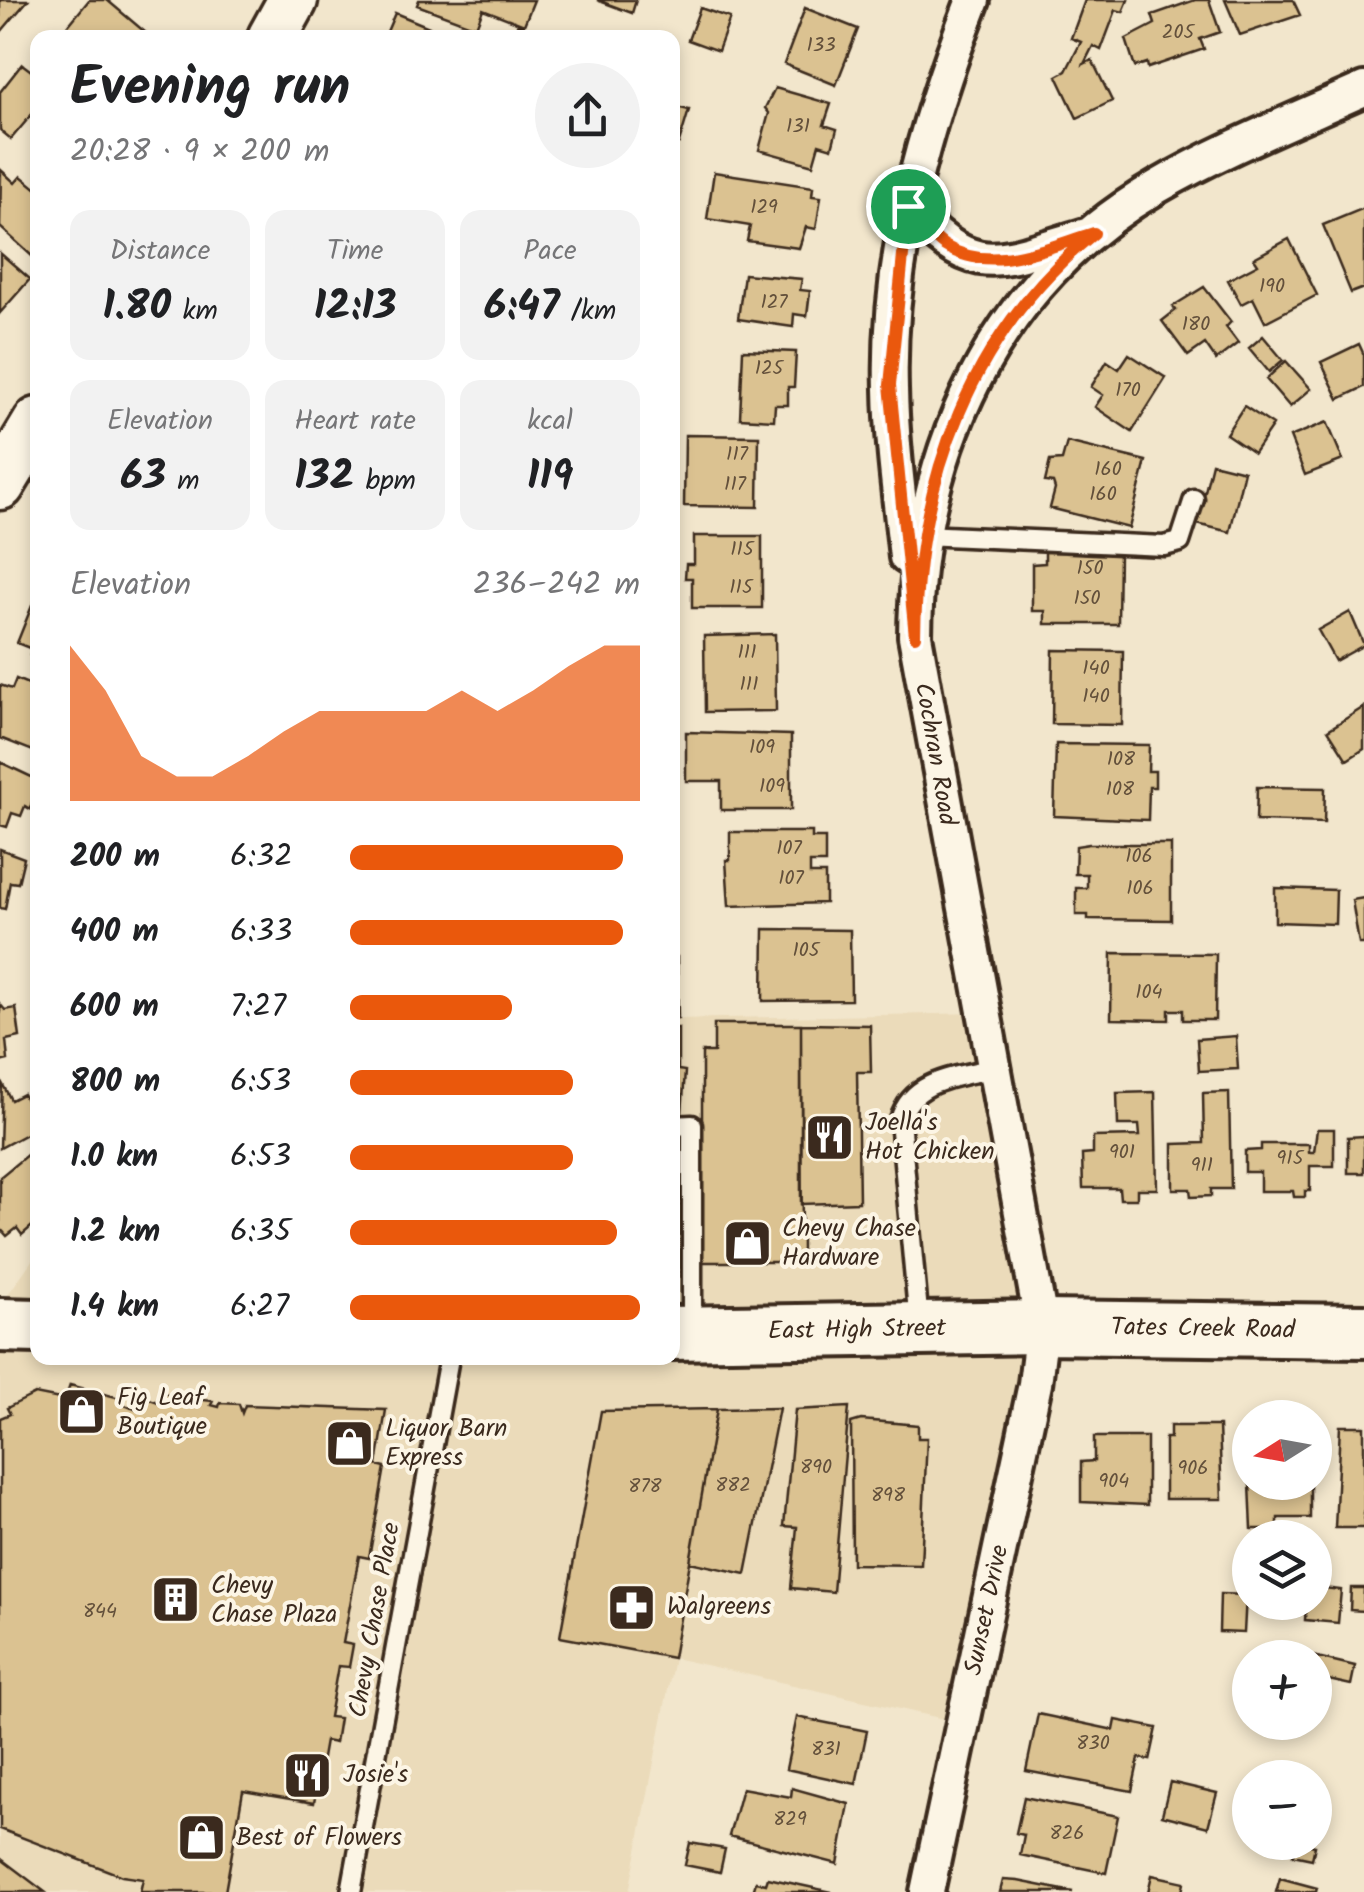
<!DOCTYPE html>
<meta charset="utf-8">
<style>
:root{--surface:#fff;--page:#f2f2f2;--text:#202124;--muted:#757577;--accent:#ea580c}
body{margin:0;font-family:Kalam,sans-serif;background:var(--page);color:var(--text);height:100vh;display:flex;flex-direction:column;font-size:38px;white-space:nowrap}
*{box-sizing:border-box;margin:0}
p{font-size:32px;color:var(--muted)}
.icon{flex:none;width:55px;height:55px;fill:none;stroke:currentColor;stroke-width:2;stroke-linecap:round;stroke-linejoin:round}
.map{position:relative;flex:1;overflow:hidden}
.drawer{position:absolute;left:30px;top:30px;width:650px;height:1335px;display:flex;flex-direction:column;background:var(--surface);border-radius:20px;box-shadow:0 5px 15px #0003}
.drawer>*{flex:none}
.needle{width:65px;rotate:259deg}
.tools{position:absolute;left:1232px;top:1400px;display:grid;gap:20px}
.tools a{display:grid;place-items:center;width:100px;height:100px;border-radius:50%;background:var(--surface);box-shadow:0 5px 15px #0003;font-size:50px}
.pin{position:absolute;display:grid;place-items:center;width:85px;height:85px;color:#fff;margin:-42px;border:5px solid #fff;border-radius:50%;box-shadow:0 2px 10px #0007}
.round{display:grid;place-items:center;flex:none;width:105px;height:105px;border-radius:52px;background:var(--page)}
.summary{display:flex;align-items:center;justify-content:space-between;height:170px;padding:0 40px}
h1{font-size:55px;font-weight:800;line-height:75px}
.metrics{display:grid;grid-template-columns:repeat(3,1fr);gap:15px;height:170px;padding:10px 40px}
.metrics div{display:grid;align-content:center;border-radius:20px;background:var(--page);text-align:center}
.metrics b{font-size:42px;font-weight:800}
.metrics small{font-size:28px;font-weight:400}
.metrics p{font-size:28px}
.chart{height:280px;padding:20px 40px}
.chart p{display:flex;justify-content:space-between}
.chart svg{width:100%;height:180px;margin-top:10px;fill:var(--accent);opacity:.7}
ul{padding:0 40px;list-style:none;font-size:32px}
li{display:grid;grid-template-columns:160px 120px 1fr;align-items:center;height:75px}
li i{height:25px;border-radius:12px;background:var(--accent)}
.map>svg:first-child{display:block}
.built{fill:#ebdbba}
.building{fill:#dbc291;stroke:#3b2a1e;stroke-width:2.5}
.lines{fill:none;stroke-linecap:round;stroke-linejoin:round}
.lane-casing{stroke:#3b2a1e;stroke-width:25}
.street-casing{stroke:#3b2a1e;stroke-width:40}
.secondary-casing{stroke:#3b2a1e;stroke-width:55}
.primary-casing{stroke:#3b2a1e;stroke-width:60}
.lane{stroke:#fcf5e5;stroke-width:18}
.street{stroke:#fcf5e5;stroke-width:32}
.secondary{stroke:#fcf5e5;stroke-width:48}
.primary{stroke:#fcf5e5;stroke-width:52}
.route-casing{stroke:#fff;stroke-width:20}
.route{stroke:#ea580c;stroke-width:12}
.labels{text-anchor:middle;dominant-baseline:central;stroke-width:8;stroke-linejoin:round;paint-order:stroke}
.number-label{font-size:20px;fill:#63503b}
.street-label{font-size:25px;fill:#3b2a1e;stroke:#fcf5e5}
.poi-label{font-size:25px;fill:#3b2a1e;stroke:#fcf5e5;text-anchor:start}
</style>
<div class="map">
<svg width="1364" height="1892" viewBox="0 0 1364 1892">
<rect width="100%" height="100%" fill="#f2e6cc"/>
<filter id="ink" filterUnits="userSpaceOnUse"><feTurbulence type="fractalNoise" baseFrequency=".01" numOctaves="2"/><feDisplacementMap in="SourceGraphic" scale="20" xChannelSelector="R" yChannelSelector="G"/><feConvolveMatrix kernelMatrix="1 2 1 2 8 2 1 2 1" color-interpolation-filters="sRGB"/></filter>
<g filter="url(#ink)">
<path class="built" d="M985,1013L1042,1327L962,1723L674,1658L629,1892H0V1306L37,1253L38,1358H672L673,1019Z"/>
<path class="building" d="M0,0H28L0,33Z
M89,0H107L152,38H58Z
M419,0H534L524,25L483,9L476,27L417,5Z
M597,0H636L632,13Z
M1085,0H1128L1123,12L1116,10L1101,50L1093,46L1084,64L1092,60L1112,101L1077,118L1057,76L1066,71L1081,42L1071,38Z
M1195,0H1209L1220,32L1200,39L1204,49L1148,68L1147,63L1135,67L1126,39L1155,24L1152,15Z
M1225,0H1293L1300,15L1240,35Z
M700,8L730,18L718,51L688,40Z
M805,8L858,29L836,85L784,64Z
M395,13L429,27L424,38L386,34Z
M517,25L551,37L513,38Z
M22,64L38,76V107L11,139L0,130V92Z
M775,88L831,104L824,125L837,129L832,148L819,144L813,165L759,150L769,113L765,108Z
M672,106L689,110L679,143L672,141Z
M1,170L15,183L21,176L38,190V251L32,256L0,227Z
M714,172L813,187L812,196L821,197L816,229L806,227L799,248L747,241L750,226L707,219Z
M1364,208V288L1351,293L1323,225Z
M1289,239L1317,295L1265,322L1253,298L1241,304L1228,280L1258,264L1254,258Z
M0,253L30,279L0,313Z
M744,274L802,279L800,290L810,291L807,316L794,314L793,327L738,319Z
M1204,287L1231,322L1226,327L1238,343L1216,360L1205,344L1188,356L1162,321L1176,310L1173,306Z
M1263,336L1283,360L1269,372L1249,348Z
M1359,344L1364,355V387L1339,399L1321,362Z
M743,350L796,352L794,387H788V405H775L774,420L740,418Z
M1129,354L1166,378L1132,432L1095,407L1103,395L1091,387L1107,361L1119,369Z
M1286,361L1311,389L1290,407L1266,379Z
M1244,406L1273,425L1254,453L1226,434Z
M1327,422L1343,460L1305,475L1290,437Z
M685,435L759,436L758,507L684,506Z
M1067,442L1146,461L1129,528L1050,508L1055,489L1053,483L1045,482L1050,461L1062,460Z
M1212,463L1244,471L1230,532L1197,524Z
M694,536H762V608H692V578H685L686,564H694Z
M1062,546H1073V551H1119L1118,624H1045V611H1032V564L1045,563V552H1062Z
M33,603L38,605V657L30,654L32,649L17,643Z
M1350,612L1364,645L1335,661L1318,630Z
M775,634L776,711L705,712L704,636Z
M1053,650L1123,651L1122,725L1052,724Z
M16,679L38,688V753L0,738V685L12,689Z
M1364,707V749L1347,760L1328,730Z
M686,732L791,735V810H721V781H686Z
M1056,744L1149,745L1148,771H1155V787H1149L1148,820L1054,816Z
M0,762L38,780L30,809L25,806L21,816L12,813L7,827L0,825Z
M1257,787L1325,788L1324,823L1256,821Z
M730,832H812V838H825V863H810V874H825V903L729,906L726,860H730Z
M1089,844H1171V920L1088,919V915H1076V888H1087V874H1075L1076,846Z
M0,849L24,858L18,883L10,882L5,909L0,908Z
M1275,888L1336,890L1335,924L1275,922Z
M1364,898V944H1359L1352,900Z
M764,929L850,930L851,1000L763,1001Z
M1112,953L1216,954L1215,1020H1183V1010H1169V1020L1111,1019Z
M672,957H677L678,1018L672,1019Z
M0,1004L5,1010L16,1008L20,1037L6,1040L8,1060L0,1062Z
M714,1024H801L802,1262H702V1052H714Z
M801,1024L870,1025L871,1072H857L859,1202L801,1204Z
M672,1028H678V1070L685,1071L682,1114H672Z
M1236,1036L1238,1069L1199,1071L1197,1039Z
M2,1083L11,1100L23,1094L29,1106L34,1103L38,1118L33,1120L37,1128L0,1148Z
M1155,1092L1157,1189H1137V1199H1120L1119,1188H1083L1082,1155L1093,1154V1137L1140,1136L1139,1125H1118L1117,1093Z
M1229,1092L1231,1189H1211V1196L1191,1197L1190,1189H1173V1144L1204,1143L1203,1093Z
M1317,1129H1334V1166H1310V1191H1305V1197H1294L1293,1191H1260V1172H1245V1151L1261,1150V1144H1309V1152H1314Z
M1364,1136V1173H1348V1137Z
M34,1149L38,1221L22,1235L17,1228L7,1236L0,1228V1177Z
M672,1156H677L674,1260H672Z
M70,1385L124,1399L122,1404L140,1411L144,1397L161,1403L164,1393L181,1399L179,1405L186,1407L194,1399L213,1401L211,1405L219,1407L220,1403L239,1404L242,1413L245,1405L386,1410L377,1465L385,1467L369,1558L359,1556L343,1643L353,1645L349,1667L338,1666L329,1717L339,1718L335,1743L325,1741L314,1803L243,1791L225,1892H140L143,1879L122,1876L0,1829V1418L10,1414L7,1408L35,1394L65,1400Z
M849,1407L833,1592L791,1588L797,1527L784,1526L795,1410Z
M779,1408L746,1574L690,1562L717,1409Z
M717,1409L673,1658L560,1637L601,1411Z
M861,1420L918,1425V1438H927L921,1565L852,1564L851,1423Z
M1170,1426H1219L1222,1499H1165V1438H1170Z
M1340,1426H1364V1528H1335Z
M1094,1437H1147V1505L1081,1502V1462L1094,1461Z
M1248,1439L1250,1482H1310V1518H1278V1529H1252Z
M1315,1587L1341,1590L1338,1623L1305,1620L1306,1602H1315Z
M1351,1588H1364L1363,1611L1350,1610Z
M1220,1594L1246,1595L1244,1633L1219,1632Z
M1313,1656L1355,1666L1351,1685L1315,1677Z
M1038,1714L1114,1730L1116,1720L1157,1728L1150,1760L1139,1758L1132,1791L1026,1771Z
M797,1717L867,1731L856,1784L786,1769Z
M1170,1782L1217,1793L1208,1827L1162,1815Z
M742,1788L791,1797L792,1788L849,1804L838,1864L729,1836Z
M1024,1797L1118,1816L1106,1873L1020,1855L1024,1835L1016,1833Z
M1296,1842L1315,1846L1312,1859L1293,1855Z
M690,1843L725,1849L720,1872L685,1865Z
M0,1858L45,1892H0Z
M1152,1875L1184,1882L1182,1892H1148Z
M768,1878L832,1892H753L756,1882L766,1884Z
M1280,1878L1317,1888L1316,1892H1276Z
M1003,1880L1018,1881L1073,1892H1000Z"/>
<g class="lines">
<defs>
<path id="lane" d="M922,535L1164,546L1180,542L1194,499
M672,1126L692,1125V1327
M919,1323L900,1120C912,1079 957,1077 995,1068
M351,1892L449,1358"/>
<path id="street" d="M908,206C976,282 997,261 1086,235
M906,557C900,501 892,445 891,389C887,254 925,124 973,0
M927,1892L1035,1384L1042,1327L915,636C917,453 993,282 1157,187C1222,149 1295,120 1364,89"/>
<path id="secondary" d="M272,38L293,0
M0,485L38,422"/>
<path id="primary" d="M0,1325L38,1326
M672,1333L1042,1327L1364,1331"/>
</defs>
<use href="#lane" class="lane-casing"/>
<use href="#street" class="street-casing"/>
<use href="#secondary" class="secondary-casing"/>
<use href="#primary" class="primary-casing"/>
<use href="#lane" class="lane"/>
<use href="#street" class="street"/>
<use href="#secondary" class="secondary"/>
<use href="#primary" class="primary"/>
</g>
</g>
<g class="lines" filter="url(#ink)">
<defs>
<path id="route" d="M908,206C919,218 931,237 945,246C992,275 1047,247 1094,233C970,334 917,480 915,636L890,385Z"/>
</defs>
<use href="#route" class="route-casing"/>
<use href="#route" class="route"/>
</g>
<defs>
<symbol id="restaurant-square" viewBox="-11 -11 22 22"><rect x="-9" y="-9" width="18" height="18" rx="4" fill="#3b2a1e" stroke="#fcf5e5"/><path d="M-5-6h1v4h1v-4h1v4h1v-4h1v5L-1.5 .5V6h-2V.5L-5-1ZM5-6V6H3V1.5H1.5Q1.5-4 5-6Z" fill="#fff"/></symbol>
<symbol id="shop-square" viewBox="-11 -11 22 22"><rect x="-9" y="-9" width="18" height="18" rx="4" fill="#3b2a1e" stroke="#fcf5e5"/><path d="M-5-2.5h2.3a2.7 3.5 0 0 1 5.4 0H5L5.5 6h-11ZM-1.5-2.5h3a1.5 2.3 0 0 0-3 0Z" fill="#fff"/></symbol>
<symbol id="building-square" viewBox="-11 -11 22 22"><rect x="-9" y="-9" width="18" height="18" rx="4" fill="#3b2a1e" stroke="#fcf5e5"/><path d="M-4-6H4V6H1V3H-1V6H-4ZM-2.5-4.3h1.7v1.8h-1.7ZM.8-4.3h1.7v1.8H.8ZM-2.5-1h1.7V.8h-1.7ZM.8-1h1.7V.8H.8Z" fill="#fff"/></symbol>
<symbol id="pharmacy-square" viewBox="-11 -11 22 22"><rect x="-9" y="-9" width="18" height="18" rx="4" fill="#3b2a1e" stroke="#fcf5e5"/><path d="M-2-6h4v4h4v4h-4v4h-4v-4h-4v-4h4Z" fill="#fff"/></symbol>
</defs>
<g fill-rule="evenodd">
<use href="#restaurant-square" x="802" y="1110" width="55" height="55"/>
<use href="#shop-square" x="720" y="1216" width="55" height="55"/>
<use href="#shop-square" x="54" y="1384" width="55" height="55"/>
<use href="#shop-square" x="322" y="1416" width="55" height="55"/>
<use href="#building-square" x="148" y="1572" width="55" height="55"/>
<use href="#pharmacy-square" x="604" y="1580" width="55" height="55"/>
<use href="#restaurant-square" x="280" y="1748" width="55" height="55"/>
<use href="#shop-square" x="174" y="1810" width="55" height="55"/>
</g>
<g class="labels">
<g class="number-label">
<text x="1178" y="33">205</text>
<text x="821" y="46">133</text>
<text x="798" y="127">131</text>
<text x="764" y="208">129</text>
<text x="1272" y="287">190</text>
<text x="774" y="303">127</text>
<text x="1196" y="325">180</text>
<text x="769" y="369">125</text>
<text x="1128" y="391">170</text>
<text x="737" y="455">117</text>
<text x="1108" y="470">160</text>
<text x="735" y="485">117</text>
<text x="1103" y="495">160</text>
<text x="742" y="550">115</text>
<text x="1090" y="569">150</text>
<text x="741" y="588">115</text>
<text x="1087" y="599">150</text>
<text x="747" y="653">111</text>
<text x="1096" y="669">140</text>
<text x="749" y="685">111</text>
<text x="1096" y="697">140</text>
<text x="762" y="748">109</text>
<text x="1121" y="760">108</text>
<text x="772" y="787">109</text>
<text x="1120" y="790">108</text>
<text x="789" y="849">107</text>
<text x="1139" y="857">106</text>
<text x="791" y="879">107</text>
<text x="1140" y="889">106</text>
<text x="806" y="951">105</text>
<text x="1149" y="993">104</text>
<text x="1122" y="1153">901</text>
<text x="1290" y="1159">915</text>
<text x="1202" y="1166">911</text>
<text x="816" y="1468">890</text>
<text x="1193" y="1469">906</text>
<text x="1114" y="1482">904</text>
<text x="733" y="1486">882</text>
<text x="645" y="1487">878</text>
<text x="888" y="1496">898</text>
<text x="100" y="1612">844</text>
<text x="1093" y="1744">830</text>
<text x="826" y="1750">831</text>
<text x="790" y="1820">829</text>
<text x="1067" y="1834">826</text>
</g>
<g class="street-label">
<text transform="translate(935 754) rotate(80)">Cochran Road</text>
<text transform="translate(1203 1329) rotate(1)">Tates Creek Road</text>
<text transform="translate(857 1330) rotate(-1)">East High Street</text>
<text transform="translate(987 1610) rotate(-78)">Sunset Drive</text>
<text transform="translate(375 1620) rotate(-80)">Chevy Chase Place</text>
</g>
<g class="poi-label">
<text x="865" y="1123">Joella's<tspan x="865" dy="29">Hot Chicken</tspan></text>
<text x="782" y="1229">Chevy Chase<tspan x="782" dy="29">Hardware</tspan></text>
<text x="117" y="1398">Fig Leaf<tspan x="117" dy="29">Boutique</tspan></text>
<text x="385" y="1429">Liquor Barn<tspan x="385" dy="29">Express</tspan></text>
<text x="211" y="1586">Chevy<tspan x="211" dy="29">Chase Plaza</tspan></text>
<text x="667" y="1607">Walgreens</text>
<text x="343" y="1775">Josie's</text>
<text x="236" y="1838">Best of Flowers</text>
</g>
</g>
</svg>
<div class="tools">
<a><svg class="needle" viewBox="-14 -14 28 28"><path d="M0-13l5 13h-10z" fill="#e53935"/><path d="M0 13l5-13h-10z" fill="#757577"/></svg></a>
<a><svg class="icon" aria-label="layers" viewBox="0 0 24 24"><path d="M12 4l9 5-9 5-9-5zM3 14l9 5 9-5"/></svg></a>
<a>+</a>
<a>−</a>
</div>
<div class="pin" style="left:908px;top:206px;background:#1e9e55"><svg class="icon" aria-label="arrive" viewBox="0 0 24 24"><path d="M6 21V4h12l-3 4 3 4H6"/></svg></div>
<section class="drawer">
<div class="summary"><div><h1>Evening run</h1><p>20:28 · 9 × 200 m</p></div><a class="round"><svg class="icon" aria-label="share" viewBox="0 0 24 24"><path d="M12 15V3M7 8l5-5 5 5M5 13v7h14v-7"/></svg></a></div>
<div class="metrics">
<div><p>Distance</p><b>1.80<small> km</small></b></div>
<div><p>Time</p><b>12:13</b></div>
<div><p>Pace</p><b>6:47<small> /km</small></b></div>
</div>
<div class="metrics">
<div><p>Elevation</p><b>63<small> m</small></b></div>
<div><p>Heart rate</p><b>132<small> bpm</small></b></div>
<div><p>kcal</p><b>119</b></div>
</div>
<div class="chart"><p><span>Elevation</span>236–242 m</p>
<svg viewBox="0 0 160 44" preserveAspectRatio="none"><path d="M0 44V6L10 17L20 33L30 38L40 38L50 33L60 27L70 22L80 22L90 22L100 22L110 17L120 22L130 17L140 11L150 6L160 6V44z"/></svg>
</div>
<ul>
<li><b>200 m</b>6:32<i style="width:94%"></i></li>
<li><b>400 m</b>6:33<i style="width:94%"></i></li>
<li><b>600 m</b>7:27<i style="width:56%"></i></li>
<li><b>800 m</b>6:53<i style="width:77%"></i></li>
<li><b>1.0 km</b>6:53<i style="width:77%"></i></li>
<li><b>1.2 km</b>6:35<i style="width:92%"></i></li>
<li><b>1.4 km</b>6:27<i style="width:100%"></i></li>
</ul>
</section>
</div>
